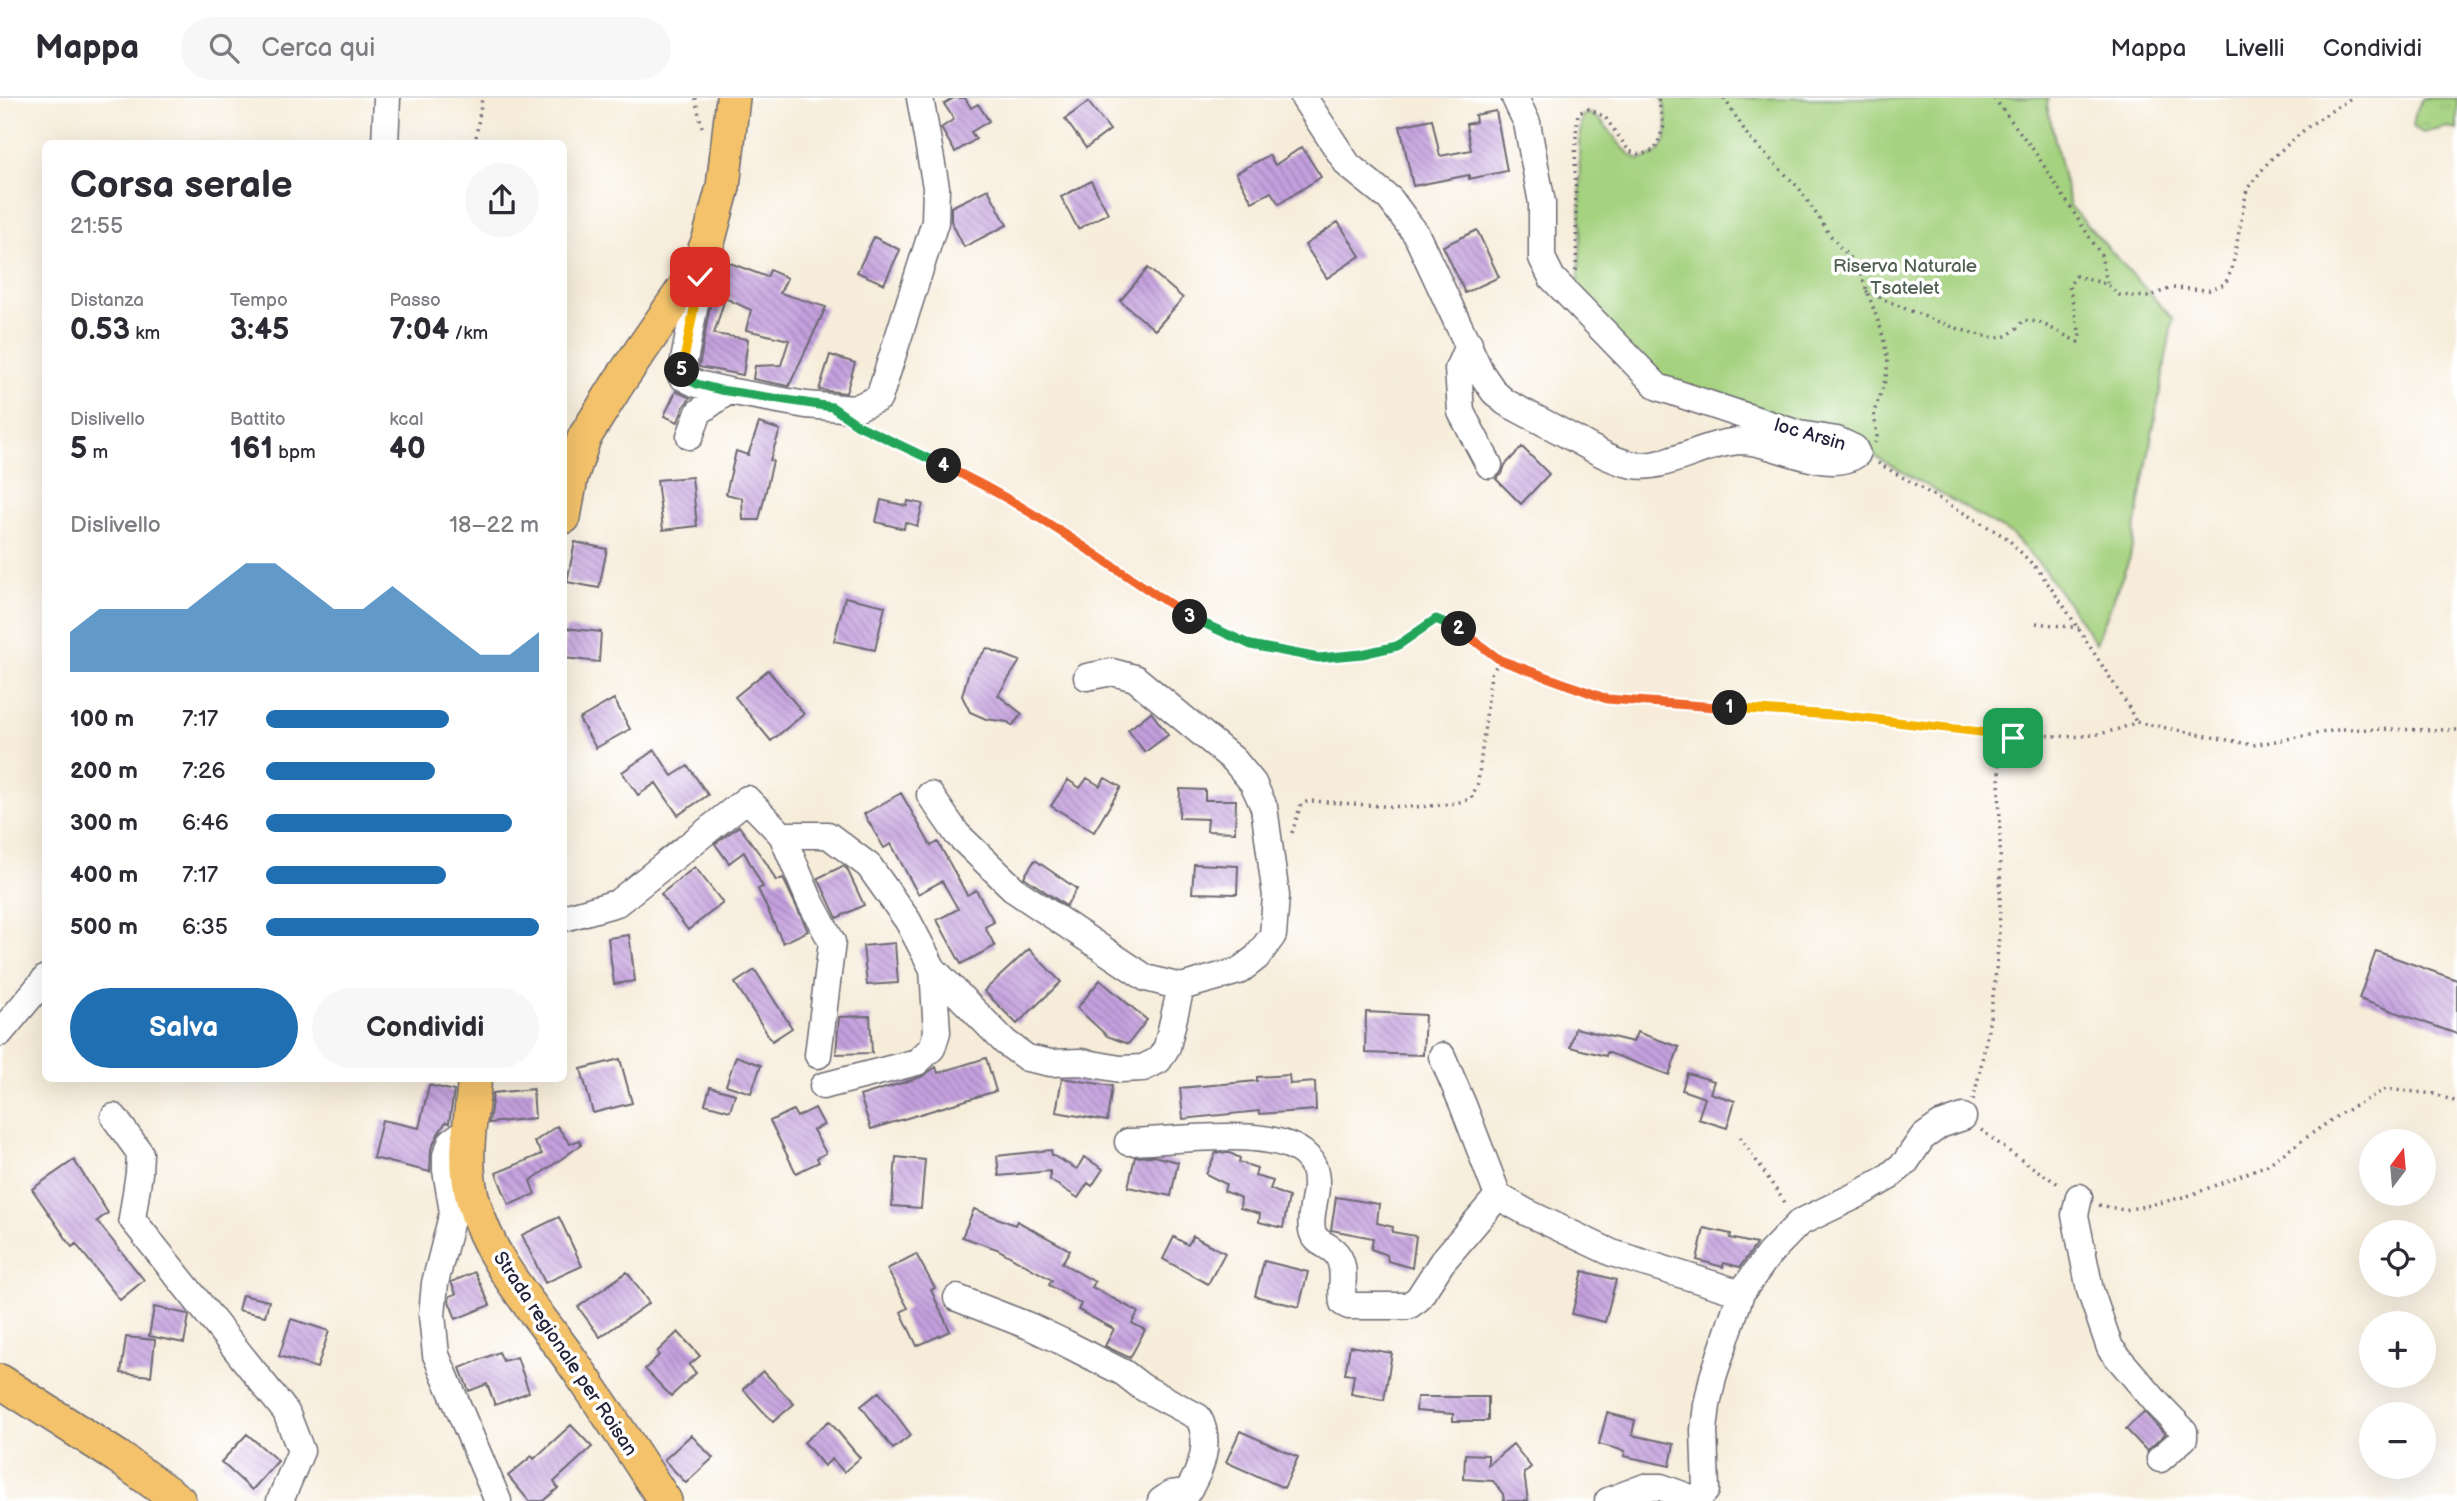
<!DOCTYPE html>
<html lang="it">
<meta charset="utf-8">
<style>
:root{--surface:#fff;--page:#f7f7f7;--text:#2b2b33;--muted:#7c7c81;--line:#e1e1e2;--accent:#1f6fb2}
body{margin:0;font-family:"Balsamiq Sans",sans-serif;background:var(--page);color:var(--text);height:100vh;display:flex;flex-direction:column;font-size:26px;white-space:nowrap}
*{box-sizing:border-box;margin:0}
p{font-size:23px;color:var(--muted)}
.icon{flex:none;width:38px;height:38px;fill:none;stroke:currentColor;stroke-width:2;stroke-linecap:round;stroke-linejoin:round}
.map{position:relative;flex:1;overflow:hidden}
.details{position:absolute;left:42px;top:42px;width:525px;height:942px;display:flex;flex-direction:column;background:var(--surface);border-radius:10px;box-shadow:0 7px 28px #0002}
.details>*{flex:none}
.needle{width:46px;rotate:16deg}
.tools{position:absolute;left:2359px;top:1031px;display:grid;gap:14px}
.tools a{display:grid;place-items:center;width:77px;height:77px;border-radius:50%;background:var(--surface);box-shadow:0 7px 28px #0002;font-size:35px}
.pin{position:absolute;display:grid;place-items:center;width:60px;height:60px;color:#fff;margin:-30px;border-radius:14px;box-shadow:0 4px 10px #0006}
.km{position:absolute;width:35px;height:35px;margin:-18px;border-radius:50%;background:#222;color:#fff;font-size:19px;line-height:35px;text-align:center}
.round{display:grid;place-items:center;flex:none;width:74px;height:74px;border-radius:37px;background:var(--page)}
.head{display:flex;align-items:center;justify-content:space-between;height:119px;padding:0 28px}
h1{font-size:38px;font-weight:800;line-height:52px}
.metrics{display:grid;grid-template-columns:repeat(3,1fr);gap:10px;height:119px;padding:7px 28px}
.metrics div{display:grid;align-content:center}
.metrics b{font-size:30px;font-weight:800}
.metrics small{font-size:19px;font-weight:400}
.metrics p{font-size:19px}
.chart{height:196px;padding:14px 28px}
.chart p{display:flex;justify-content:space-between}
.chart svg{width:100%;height:126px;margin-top:7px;fill:var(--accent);opacity:.7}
.cta{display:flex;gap:14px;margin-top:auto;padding:14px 28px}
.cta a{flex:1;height:80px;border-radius:42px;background:var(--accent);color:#fff;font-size:28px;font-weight:800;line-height:80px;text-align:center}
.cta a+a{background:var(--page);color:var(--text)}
ul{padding:0 28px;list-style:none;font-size:23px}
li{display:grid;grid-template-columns:112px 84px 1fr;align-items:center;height:52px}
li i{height:18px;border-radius:9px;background:var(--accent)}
header{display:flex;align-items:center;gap:42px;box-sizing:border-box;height:98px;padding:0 35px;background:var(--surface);border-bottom:2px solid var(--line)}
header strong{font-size:33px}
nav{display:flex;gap:38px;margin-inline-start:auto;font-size:24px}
.search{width:490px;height:63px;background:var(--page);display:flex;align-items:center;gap:18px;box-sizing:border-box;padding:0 24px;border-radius:38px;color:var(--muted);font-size:26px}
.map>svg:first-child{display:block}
.grass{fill:url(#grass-tufts);stroke:#647a5d;stroke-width:2}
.park{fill:#a5d27f;stroke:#647a5d;stroke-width:2}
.building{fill:url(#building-back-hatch)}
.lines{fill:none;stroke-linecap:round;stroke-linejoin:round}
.minor-casing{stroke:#6c6972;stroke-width:29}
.major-casing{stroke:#6c6972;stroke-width:36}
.path{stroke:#6c6972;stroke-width:3.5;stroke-dasharray:2 5;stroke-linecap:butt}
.minor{stroke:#fff;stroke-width:26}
.major{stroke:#f3c26a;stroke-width:33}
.split-1-casing{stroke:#fff;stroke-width:14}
.split-2-casing{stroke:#fff;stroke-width:14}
.split-3-casing{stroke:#fff;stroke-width:14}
.split-4-casing{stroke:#fff;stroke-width:14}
.split-5-casing{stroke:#fff;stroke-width:14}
.split-6-casing{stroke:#fff;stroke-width:14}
.split-1{stroke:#f5b400;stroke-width:9}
.split-2{stroke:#f0652b;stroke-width:9}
.split-3{stroke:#22a559;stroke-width:9}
.split-4{stroke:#f0652b;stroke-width:9}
.split-5{stroke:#22a559;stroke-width:9}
.split-6{stroke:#f5b400;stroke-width:9}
.labels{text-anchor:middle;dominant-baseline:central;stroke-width:7;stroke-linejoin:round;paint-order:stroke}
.park-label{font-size:19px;fill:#506053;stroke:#fff}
.street-label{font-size:19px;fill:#22223b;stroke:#fff}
</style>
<header>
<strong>Mappa</strong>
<div class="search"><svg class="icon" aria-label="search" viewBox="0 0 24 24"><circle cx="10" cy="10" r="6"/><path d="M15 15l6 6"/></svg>Cerca qui</div>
<nav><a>Mappa</a><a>Livelli</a><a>Condividi</a></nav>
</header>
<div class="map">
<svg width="2457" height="1403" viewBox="0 0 2457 1403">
<defs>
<pattern id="grass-tufts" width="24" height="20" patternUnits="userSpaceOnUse" patternTransform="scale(1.75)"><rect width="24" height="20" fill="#a5d27f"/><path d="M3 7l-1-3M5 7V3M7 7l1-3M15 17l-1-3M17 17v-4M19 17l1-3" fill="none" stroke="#8eb46f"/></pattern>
<pattern id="building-back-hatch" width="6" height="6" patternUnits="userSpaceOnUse" patternTransform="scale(1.75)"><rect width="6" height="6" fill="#c4a0de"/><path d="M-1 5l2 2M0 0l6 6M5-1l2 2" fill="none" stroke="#9f82b5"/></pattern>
</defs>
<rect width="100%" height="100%" fill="#fff"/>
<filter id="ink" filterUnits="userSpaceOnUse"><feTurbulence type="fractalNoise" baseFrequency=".0143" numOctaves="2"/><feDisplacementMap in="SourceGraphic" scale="14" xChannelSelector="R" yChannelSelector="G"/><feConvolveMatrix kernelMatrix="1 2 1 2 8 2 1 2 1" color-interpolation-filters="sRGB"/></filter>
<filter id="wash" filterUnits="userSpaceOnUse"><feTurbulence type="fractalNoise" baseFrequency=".00686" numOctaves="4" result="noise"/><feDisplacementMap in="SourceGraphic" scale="28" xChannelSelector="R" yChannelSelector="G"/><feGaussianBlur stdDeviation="1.57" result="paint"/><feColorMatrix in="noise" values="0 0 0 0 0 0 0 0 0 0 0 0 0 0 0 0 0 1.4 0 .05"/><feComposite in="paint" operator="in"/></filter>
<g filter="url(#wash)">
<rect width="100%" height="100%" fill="#f6ecd9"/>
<path class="grass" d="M2423,0H2457V32L2448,29L2423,35L2413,29L2415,15Z"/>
<path class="park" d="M1662,0H2048L2047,7L2070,108L2173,221L2130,459L2096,545L2042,469L2011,436L1871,356L1661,284L1578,199L1581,130L1579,45L1582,18L1589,15C1614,28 1615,51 1640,62C1644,60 1652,59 1656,56C1672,45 1667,15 1662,0Z"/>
<g id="blocks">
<path class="building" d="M954,0H965L971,10L978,6L989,23L971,34L976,41L955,54L941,30L954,21L944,6Z
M1088,4L1110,32L1086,50L1065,21Z
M1496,13L1507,73L1469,81V77L1413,88L1400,28L1432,21L1440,58L1471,52L1466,26L1476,24L1475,17Z
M1302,49L1321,79L1279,106L1271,94L1252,104L1236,75L1269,57L1275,67Z
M1091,83L1108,115L1078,131L1061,99Z
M988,91L1007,127L964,149L951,123V109Z
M1338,124L1360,158L1327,180L1305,147Z
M1477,132L1499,179L1465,195L1443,148Z
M874,139L900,152L884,186L857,174Z
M722,162L767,179L770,172L787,180L780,195L826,209L789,288L753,281L755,268L781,267L789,242L746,232L751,212L725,200L714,236L748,241L743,277L699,269L715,179Z
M1148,170L1183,200L1155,232L1120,203Z
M830,257L855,265L846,295L819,292Z
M676,293L690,300L684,308L678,324L664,318Z
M759,325L780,332L770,362L773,363L759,422H743L742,400L726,396L736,353L748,357Z
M1522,349L1549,376L1521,406L1496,381L1502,376L1505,367Z
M692,379L697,428L663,432L657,382Z
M881,402L907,408L908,403L923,406L917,428L905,424L904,431L876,424Z
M575,444L607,451L599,490L567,484Z
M845,499L885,508L875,552L834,543Z
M565,530L601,534L599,564L564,560Z
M987,550L1020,563L998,597L1022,616L1012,628L1008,624L986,621L970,614L962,598L969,573Z
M768,572L804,616L771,643L735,599Z
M614,601L630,631L596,650L579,621Z
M1151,614L1168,637L1145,654L1128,632Z
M655,652L672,678L688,668L708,697L678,717L656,685L638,697L622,674Z
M1087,680L1100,688L1105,680L1121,689L1094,734L1051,708L1068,682L1080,690Z
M1180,691L1205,692V702H1236L1235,734L1207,733L1208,721L1179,720Z
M901,695L931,748L938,744L967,797L976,792L994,824L985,829L995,848L961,866L937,822L958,811L942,783L918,796L891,746L884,750L864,716Z
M739,728L767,766L776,783L783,780L808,833L783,845L758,791L763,789L744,754L729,765L715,746Z
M1035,762L1077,791L1066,808L1024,779Z
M1194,766L1238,768L1237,796L1192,795Z
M843,768L847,771L864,807L837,820L818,780Z
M695,769L723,805L688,832L661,796Z
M629,837L635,883L614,886L608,840Z
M895,845L898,885L867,887L863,848Z
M1029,851L1061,884L1017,926L984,893Z
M2376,853L2457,882V936L2359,901Z
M755,872L792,930L772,943L735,885Z
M1100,882L1147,922L1128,946L1107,938L1077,910Z
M1366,914L1425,917L1423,957L1365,955Z
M870,918L872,955L836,956L839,919Z
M1575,930L1633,944L1637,934L1679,949L1669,977L1607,954L1606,958L1570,949Z
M736,958L761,967L751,995L726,987Z
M986,960L996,993L871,1031L860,998L921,979L936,969L938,975Z
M620,961L632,1005L593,1015L581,971Z
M1687,975L1714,983L1710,995L1735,1003L1727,1030L1698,1021L1705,1000L1682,992Z
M1289,977L1290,986L1315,984L1316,1012L1259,1016V1013L1183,1021L1180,990L1257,983V979Z
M1062,980L1112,988L1107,1023L1056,1014Z
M429,987L454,993L449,1025L446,1024L438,1036L431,1051L430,1074L373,1060L382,1022L419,1030Z
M710,989L735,996L730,1013L705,1006Z
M533,991L535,1020L489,1025L493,995Z
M815,1010L824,1027L813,1032L826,1055L817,1060L819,1064L796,1075L770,1023L793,1012L797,1019Z
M557,1028L570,1046L579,1042L581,1047L530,1083L535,1096L509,1107L496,1075L542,1056L534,1044Z
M1051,1052L1052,1057L1077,1071L1084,1059L1103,1071L1092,1088L1088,1085L1078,1100L1050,1082V1073L999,1078L997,1058Z
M1216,1055H1230L1240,1060L1239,1064L1257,1070L1255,1078L1273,1083L1270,1091L1289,1099L1283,1130L1259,1124L1260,1116L1240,1110L1241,1100L1224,1093L1226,1086L1206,1076Z
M1153,1058L1178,1064L1171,1098L1128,1089L1135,1059Z
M896,1059L925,1062L921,1110L892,1108Z
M74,1062L108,1115L97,1123L144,1182L120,1202L76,1146L72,1149L32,1091Z
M1336,1099L1379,1106L1377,1125L1393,1129L1392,1134L1416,1138L1412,1170L1388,1163L1387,1157L1371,1151L1373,1140L1331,1132Z
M974,1111L1015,1127L1017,1123L1070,1152L1062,1165L1095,1184L1092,1189L1138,1214L1132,1225L1145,1232L1130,1260L1105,1248L1114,1231L1078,1212L1081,1206L1049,1187L1052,1182L997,1151L962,1139Z
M559,1119L582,1168L545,1185L522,1137Z
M1704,1130L1731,1136L1730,1140L1756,1146L1755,1148L1740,1169L1724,1165L1723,1169L1697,1162Z
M1193,1138L1225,1155L1208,1186L1163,1161L1174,1139L1188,1147Z
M916,1156L935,1190L931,1192L950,1233L917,1248L901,1214L908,1210L887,1171Z
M1264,1163L1308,1174L1299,1209L1255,1198Z
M1583,1173L1616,1182L1605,1224L1572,1216Z
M475,1174L490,1207L456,1221L449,1203L450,1198L456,1196L451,1184Z
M627,1174L649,1205L600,1239L578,1209Z
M242,1197L269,1203L265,1218L238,1212Z
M154,1209L187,1216L189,1218L184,1245L149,1238Z
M291,1221L329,1233L317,1270L279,1258Z
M678,1234L700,1258L689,1267L696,1275L671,1298L645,1271L659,1257L657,1254Z
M126,1239L155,1242L151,1278L121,1275Z
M1350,1248L1392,1255L1384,1302L1351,1296L1354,1277L1345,1276Z
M499,1254L503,1263L517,1259L529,1294L495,1307L487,1286L469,1293L460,1270Z
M763,1273L794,1306L773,1324L743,1291Z
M879,1294L911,1337L893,1351L861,1308Z
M1417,1299H1488V1323H1453V1316L1416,1313Z
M2144,1314L2165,1336L2147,1353L2126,1331Z
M1607,1315L1635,1322L1632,1337L1674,1346L1670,1368L1624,1358L1625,1353L1599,1346Z
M829,1323L860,1360L844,1374L832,1361L824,1368L804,1344Z
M571,1327L592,1349L554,1384L558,1390L543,1403H529L508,1378L532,1358L534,1361Z
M1240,1333L1298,1359L1284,1390L1226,1364Z
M247,1336L278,1363L252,1392L221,1364Z
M691,1337L713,1360L686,1385L664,1362Z
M1513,1346L1531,1369L1524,1375L1528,1403H1504L1503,1396L1493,1383L1464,1381L1465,1356L1488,1357V1367Z"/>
</g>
</g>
<g filter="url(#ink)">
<use href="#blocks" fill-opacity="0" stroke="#6c6972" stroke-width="2"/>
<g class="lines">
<defs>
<path id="minor" d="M1304,0L1348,67L1390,101L1416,136L1481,275L1494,294L1505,304C1527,316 1549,327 1571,339C1592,350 1611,363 1634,367C1664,373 1707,343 1743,343C1775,344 1829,377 1857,356L1854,350L1837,342L1799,336L1658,289L1552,180L1542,160V105L1527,25L1515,0
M385,46L387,0
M696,173L700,179L681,278L697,286L728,293
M1469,245L1458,271L1461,314L1489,367
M690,338L699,314L728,293L806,307L854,311L879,300L935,124L936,89L920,0
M930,697L957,736L1016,793L1146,880L1181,889
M782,737H828L869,768L908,823L933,871L1005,944L1027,960L1051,965L1081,964L1120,971L1143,970L1159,962L1167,949L1181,889L1239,873L1257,859L1273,837L1276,798L1264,709L1253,685L1234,662L1135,580L1112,574L1087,579
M564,820L617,805L747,701L782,737L809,801L832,844L818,957
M0,935L46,880
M1442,958L1463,1007L1498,1098L1526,1114L1612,1155L1741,1195
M823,988L917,964L932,950L937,934L933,871
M114,1019L140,1055L139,1075L132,1121L286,1314L301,1353L280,1403
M470,1030L452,1043L446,1057V1072L453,1114L435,1185L432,1217L436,1257L498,1403
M1128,1044C1169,1044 1294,1022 1313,1068C1322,1092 1308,1112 1312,1132C1315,1147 1331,1146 1338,1158C1347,1172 1340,1190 1343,1205L1349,1208H1408L1418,1201L1442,1164L1498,1098
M2079,1099L2075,1117L2090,1192L2110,1250L2156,1304L2184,1333V1340L2160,1361
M957,1200L1029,1228L1065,1245L1124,1275L1142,1289L1198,1319C1212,1343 1201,1373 1187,1394
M1161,1403L1171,1396L1187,1394
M1608,1403L1645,1389H1661L1699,1403
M1696,1403L1706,1392L1704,1332L1707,1307L1713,1279L1741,1195L1769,1156L1799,1125L1859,1096L1887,1080L1905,1065L1922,1040L1940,1027L1963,1019"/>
<path id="major" d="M564,419L571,380L584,340L619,284L696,173L709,141L723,89L733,0
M475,980C471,1020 462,1063 473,1102C490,1166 536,1212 573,1265C605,1310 635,1357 665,1403
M0,1283L118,1359L179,1403"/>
</defs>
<use href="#minor" class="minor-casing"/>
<use href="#major" class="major-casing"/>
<path class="path" d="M695,0L702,29
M1724,0L1750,41L1799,90L1830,137L1859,171L1881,231L1888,262L1886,280L1874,314L1877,339L1875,345
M1994,0L2035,54L2101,157L2107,186
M475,46L482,0
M1576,173C1578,120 1572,67 1578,15L1589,11L1605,19L1629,53L1640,57L1655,52L1664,28L1658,0
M1866,193C1888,204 1982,245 2003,239C2011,236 2020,229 2023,222L2039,224L2078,244L2080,237L2069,188L2076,178L2107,186L2119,197L2147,199L2172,190L2209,192L2225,186L2232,171L2247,91L2270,62L2310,27L2351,0
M863,330L974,382L1042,422L1192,521L1251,547L1319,560L1362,556L1397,548L1436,521L1455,528L1500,562L1607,601L1846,618L1989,635L2003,645
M1878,365L2007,440L2039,473L2065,510L2127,606L2136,624
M2036,525L2079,530
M1292,735L1301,706L1309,703C1361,705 1421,716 1471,701L1478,685L1491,576L1500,562
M1973,1002C1987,946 1996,890 1999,833C2002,774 1999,715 1999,657L2003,645C2034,630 2052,641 2083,638C2102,636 2120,632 2136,624L2253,647L2343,631L2457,632
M1981,1032L2014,1057L2061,1088
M1740,1039L1786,1106
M2099,1107L2124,1112L2151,1107L2191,1097L2267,1067L2340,1016L2386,991L2435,996L2457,1004"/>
<use href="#minor" class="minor"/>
<use href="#major" class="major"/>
</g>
</g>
<g class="lines" filter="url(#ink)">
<defs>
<path id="split-1" d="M1730,610L1846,618L1989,635L2003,645L2013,640"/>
<path id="split-2" d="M1459,531L1500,562L1607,601L1730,610"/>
<path id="split-3" d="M1190,519L1251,547L1319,560L1362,556L1397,548L1436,521L1459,531"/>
<path id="split-4" d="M944,368C1032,408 1109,468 1190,519"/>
<path id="split-5" d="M682,272L681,278L697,286L720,292L832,309L858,327L944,368"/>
<path id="split-6" d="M682,272L700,179"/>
</defs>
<use href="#split-1" class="split-1-casing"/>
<use href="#split-2" class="split-2-casing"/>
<use href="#split-3" class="split-3-casing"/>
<use href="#split-4" class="split-4-casing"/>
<use href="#split-5" class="split-5-casing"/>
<use href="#split-6" class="split-6-casing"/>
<use href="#split-1" class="split-1"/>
<use href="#split-2" class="split-2"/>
<use href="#split-3" class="split-3"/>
<use href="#split-4" class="split-4"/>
<use href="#split-5" class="split-5"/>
<use href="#split-6" class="split-6"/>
</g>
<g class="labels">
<g class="park-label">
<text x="1905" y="168">Riserva Naturale<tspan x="1905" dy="22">Tsatelet</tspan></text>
</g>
<g class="street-label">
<text transform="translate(1810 337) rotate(16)">loc Arsin</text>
<text transform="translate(565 1256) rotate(56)">Strada regionale per Roisan</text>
</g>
</g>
</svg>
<div class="tools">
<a><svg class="needle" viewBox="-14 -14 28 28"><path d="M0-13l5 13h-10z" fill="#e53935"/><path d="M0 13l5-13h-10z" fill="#7c7c81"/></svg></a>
<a><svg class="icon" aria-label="locate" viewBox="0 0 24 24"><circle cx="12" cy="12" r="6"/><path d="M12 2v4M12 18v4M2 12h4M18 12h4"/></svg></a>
<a>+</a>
<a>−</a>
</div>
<div class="pin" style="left:2013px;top:640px;background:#1e9e55"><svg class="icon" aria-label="arrive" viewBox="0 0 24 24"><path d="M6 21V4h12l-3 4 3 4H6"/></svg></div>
<div class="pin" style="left:700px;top:179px;background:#d93025"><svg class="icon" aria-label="check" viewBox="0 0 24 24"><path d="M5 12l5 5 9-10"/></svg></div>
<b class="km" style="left:1730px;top:610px">1</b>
<b class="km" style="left:1459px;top:531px">2</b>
<b class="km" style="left:1190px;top:519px">3</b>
<b class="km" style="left:944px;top:368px">4</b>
<b class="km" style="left:682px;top:272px">5</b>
<section class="details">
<div class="head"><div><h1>Corsa serale</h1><p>21:55</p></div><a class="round"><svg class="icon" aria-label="share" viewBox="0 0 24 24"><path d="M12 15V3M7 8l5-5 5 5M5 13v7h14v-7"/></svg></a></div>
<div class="metrics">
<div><p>Distanza</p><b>0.53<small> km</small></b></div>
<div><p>Tempo</p><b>3:45</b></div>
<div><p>Passo</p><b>7:04<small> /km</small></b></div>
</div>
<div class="metrics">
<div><p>Dislivello</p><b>5<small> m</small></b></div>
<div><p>Battito</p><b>161<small> bpm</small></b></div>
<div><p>kcal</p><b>40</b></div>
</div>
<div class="chart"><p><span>Dislivello</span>18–22 m</p>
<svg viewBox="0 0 160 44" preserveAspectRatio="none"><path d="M0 44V30L10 22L20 22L30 22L40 22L50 14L60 6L70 6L80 14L90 22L100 22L110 14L120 22L130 30L140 38L150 38L160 30V44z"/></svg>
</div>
<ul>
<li><b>100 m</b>7:17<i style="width:67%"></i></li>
<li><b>200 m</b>7:26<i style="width:62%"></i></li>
<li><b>300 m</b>6:46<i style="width:90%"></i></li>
<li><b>400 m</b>7:17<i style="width:66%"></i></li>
<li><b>500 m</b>6:35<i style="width:100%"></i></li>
</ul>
<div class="cta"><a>Salva</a><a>Condividi</a></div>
</section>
</div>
